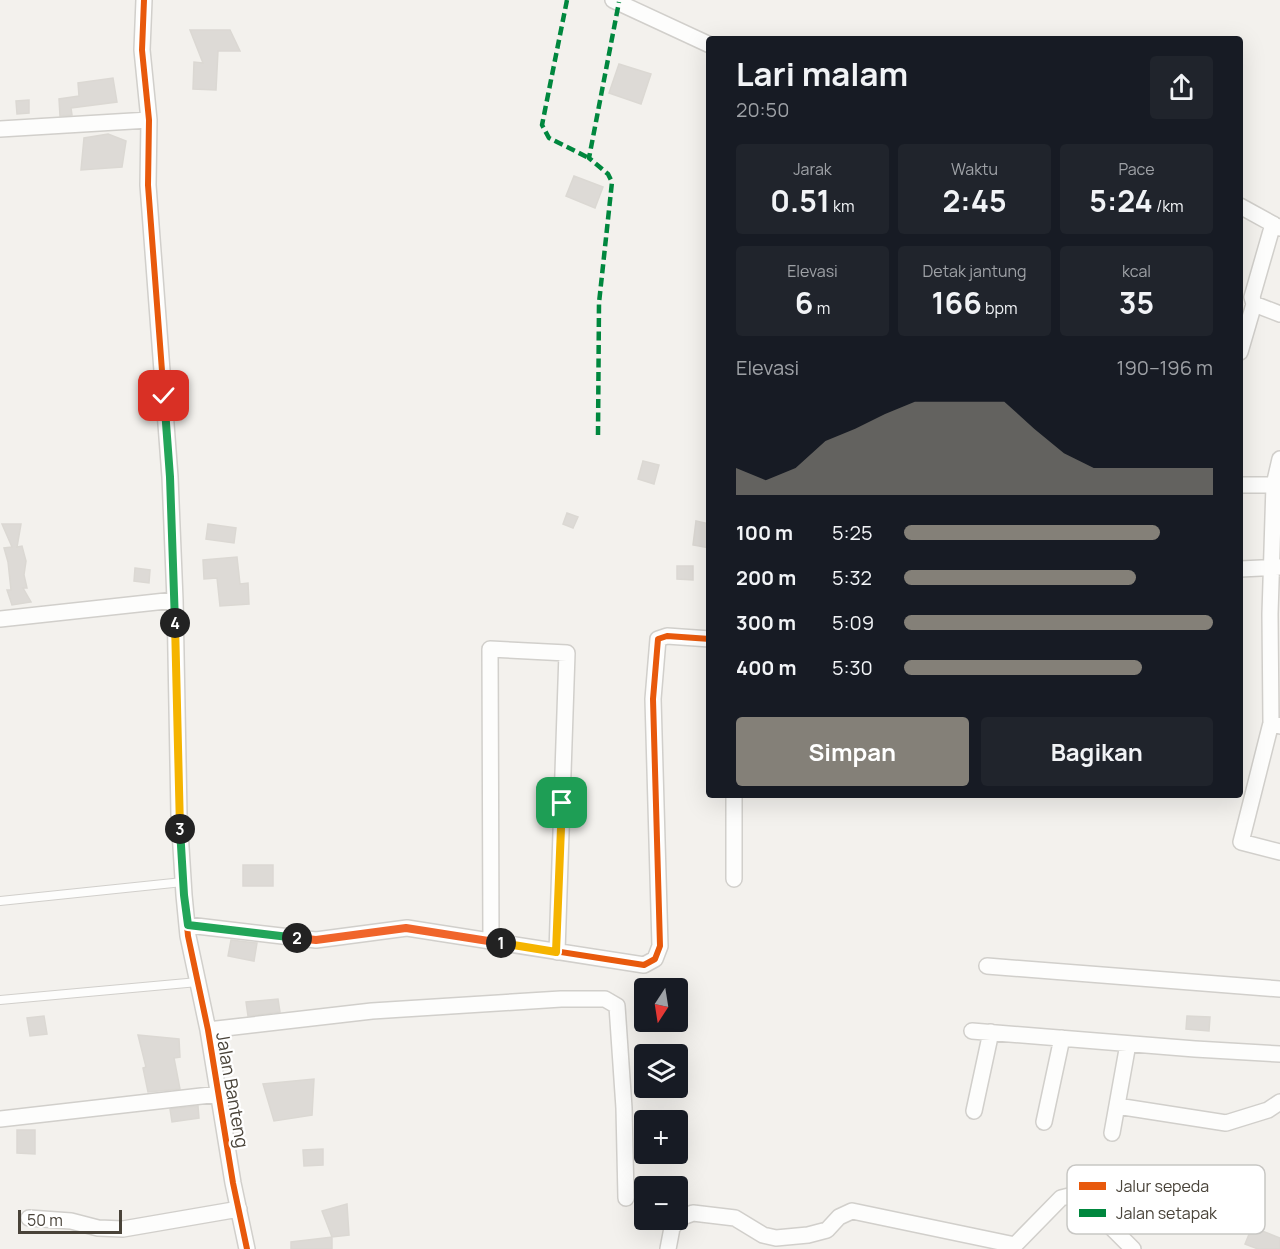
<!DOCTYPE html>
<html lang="id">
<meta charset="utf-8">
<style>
:root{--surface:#171b24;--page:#20242c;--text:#f1f3f6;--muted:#9ea1a6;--accent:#848078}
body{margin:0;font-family:Manrope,sans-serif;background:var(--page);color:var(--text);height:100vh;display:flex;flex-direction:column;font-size:22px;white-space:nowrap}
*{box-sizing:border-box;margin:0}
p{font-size:20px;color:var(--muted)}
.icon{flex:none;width:33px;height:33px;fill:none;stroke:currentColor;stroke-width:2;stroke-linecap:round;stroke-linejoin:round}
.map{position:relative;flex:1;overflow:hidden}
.side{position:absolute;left:706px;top:36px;width:537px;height:762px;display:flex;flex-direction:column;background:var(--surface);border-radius:6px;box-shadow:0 6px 24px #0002}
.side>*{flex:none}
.needle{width:39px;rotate:192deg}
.tools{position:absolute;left:634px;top:978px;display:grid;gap:12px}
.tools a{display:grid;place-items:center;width:54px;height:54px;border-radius:6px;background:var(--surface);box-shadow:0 6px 24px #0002;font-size:30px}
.scale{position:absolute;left:18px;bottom:15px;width:104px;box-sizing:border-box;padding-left:6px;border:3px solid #494339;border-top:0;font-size:16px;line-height:21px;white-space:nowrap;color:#494339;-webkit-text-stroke:4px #fff;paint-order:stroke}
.pin{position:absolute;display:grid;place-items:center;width:51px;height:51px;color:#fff;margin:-26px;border-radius:12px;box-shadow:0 3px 9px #0006}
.km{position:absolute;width:30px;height:30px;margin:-15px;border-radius:50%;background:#222;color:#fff;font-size:16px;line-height:30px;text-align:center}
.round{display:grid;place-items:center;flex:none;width:63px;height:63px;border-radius:6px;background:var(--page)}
.headline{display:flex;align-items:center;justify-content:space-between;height:102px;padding:0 30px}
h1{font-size:33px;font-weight:700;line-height:45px}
.figures{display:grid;grid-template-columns:repeat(3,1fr);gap:9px;height:102px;padding:6px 30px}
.figures div{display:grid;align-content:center;border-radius:6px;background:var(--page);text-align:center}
.figures b{font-size:30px;font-weight:700}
.figures small{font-size:16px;font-weight:400}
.figures p{font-size:16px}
.chart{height:168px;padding:12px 30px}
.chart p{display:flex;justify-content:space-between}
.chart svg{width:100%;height:108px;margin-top:6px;fill:var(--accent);opacity:.7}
.cta{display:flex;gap:12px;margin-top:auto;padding:12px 30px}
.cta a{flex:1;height:69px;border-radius:6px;background:var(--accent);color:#fff;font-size:24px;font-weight:700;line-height:69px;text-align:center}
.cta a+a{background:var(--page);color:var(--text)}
ul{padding:0 30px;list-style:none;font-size:20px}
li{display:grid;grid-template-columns:96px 72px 1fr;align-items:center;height:45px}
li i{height:15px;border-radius:8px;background:var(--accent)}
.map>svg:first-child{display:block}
.building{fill:#dddad6;stroke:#dbd8d3;stroke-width:1.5}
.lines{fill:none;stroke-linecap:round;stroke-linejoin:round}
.service-casing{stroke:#d1cfcb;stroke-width:10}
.minor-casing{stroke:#d1cfcb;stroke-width:18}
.service{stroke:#fdfdfc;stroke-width:8}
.minor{stroke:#fdfdfc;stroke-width:15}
.quiet{stroke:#00873e;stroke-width:4.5;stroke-dasharray:9 4.5;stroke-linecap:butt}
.cycleway-casing{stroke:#fff;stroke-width:10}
.cycleway{stroke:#e8590c;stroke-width:6}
.split-1-casing{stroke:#fff;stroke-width:12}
.split-2-casing{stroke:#fff;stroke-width:12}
.split-3-casing{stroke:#fff;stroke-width:12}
.split-4-casing{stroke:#fff;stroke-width:12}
.split-5-casing{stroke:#fff;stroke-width:12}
.split-1{stroke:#f5b400;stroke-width:8}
.split-2{stroke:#f0652b;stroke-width:8}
.split-3{stroke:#22a559;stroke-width:8}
.split-4{stroke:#f5b400;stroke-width:8}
.split-5{stroke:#22a559;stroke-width:8}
.labels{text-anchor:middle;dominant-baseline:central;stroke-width:4.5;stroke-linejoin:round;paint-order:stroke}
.street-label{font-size:18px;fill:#494339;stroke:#fff}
.key{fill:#fff;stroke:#c8c7c4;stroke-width:1.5}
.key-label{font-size:16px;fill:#494339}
</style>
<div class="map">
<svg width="1280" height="1249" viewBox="0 0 1280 1249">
<rect width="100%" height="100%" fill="#f3f1ed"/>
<path class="building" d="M190,30H230L240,51H218L216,90L193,89L194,62L203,63Z
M619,64L651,74L641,104L609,93Z
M113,78L117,102L71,108L72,115L60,116L59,99L79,96L78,83Z
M29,100V113L17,114L16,101Z
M108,134L126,141L122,167L81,170L84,138Z
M574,176L603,187L595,208L566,196Z
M643,461L659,465L654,484L638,479Z
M567,513L578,517L573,528L563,524Z
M696,521L710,524V548L693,545Z
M2,524H21L17,547L22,546L26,561L24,575L27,588H23L31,602L12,605L7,590H11L8,562L4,548L12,547Z
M208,524L236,528L234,543L206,539Z
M237,557L240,584L248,583L249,604L220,606L217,578L204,579L203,560Z
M677,566H693V580L677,579Z
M135,568L150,570L149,583L134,581Z
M243,865H273V886H243Z
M231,940L257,943L254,961L228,956Z
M278,999L280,1012L248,1016L246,1002Z
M44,1016L47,1034L30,1036L27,1018Z
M1187,1016L1210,1017L1209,1031L1186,1029Z
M138,1035L179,1039L180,1057L174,1058L180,1089L148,1092L143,1068L146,1067Z
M314,1079L312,1115L274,1121L263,1084Z
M198,1106L199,1118L172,1122L170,1109Z
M17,1130H35V1154L17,1153Z
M323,1149V1165L304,1166L303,1150Z
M347,1204L349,1235L332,1237L322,1211Z
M1252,1227L1280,1238V1249H1258L1245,1244Z
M332,1237V1249H291V1242Z"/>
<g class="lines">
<defs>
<path id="service" d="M0,901L183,882
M0,1000L198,982"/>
<path id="minor" d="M144,0L142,50L149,120L148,185L170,477L175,600L179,815L184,895L188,936L208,1030L233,1183L247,1249
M613,0L710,45
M0,129L149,120
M1240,206L1280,228
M1254,304L1280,314
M1240,352L1254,304L1252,297L1273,224
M1240,485H1274L1280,459
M1274,485L1270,614L1271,723L1280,726
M1240,569L1280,567
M0,619L175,600
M1271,723L1241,842L1280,852
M734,879V795
M188,925L316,940L407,928L644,965L655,959L660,946L653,699L658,639L667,636L710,639
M491,942L490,649L567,653L557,952
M987,966L1280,989
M208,1030L372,1011L561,999H605L617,1006L624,1108L626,1198
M972,1031L1195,1049L1280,1054
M1117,1106L1226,1123L1268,1110L1280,1102
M974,1111L991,1032
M0,1119L219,1094
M1044,1122L1062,1038
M1112,1133L1128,1044
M29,1218L71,1221L98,1228L123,1229L239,1209
M668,1249L672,1228L680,1218L693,1213L735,1218L763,1235L776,1238L808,1235L827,1230L839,1217L852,1211L1015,1245L1061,1198L1073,1195L1084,1200L1133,1249"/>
</defs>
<use href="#service" class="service-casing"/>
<use href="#minor" class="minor-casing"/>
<use href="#service" class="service"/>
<use href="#minor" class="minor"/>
<path class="quiet" d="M567,0L542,125L549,138L589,158
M598,435L599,303L612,182L608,174L589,158L619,2"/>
<defs>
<path id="cycleway" d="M144,0L142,50L149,120L148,185L170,477L175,600L179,815L184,895L188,936L208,1030L233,1183L247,1249
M188,925L316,940L407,928L644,965L655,959L660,946L653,699L658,639L667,636L710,639"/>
</defs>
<use href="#cycleway" class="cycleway-casing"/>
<use href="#cycleway" class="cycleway"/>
</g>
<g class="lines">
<defs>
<path id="split-1" d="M501,943L556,952L562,803"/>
<path id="split-2" d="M297,938L316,940L406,928L501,943"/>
<path id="split-3" d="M180,829L184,895L188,925L297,938"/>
<path id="split-4" d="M175,623L180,829"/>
<path id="split-5" d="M164,396L170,477L175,623"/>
</defs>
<use href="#split-1" class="split-1-casing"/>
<use href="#split-2" class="split-2-casing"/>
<use href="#split-3" class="split-3-casing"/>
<use href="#split-4" class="split-4-casing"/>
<use href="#split-5" class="split-5-casing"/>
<use href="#split-1" class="split-1"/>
<use href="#split-2" class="split-2"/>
<use href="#split-3" class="split-3"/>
<use href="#split-4" class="split-4"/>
<use href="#split-5" class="split-5"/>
</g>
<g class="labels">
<g class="street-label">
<text transform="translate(233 1090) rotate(80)">Jalan Banteng</text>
</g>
</g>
<rect x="1067" y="1165" width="198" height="69" rx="9" class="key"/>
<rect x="1079" y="1182" width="27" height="8" fill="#e8590c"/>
<rect x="1079" y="1209" width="27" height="8" fill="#00873e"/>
<g class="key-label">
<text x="1116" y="1192">Jalur sepeda</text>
<text x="1116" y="1219">Jalan setapak</text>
</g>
</svg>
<div class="tools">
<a><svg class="needle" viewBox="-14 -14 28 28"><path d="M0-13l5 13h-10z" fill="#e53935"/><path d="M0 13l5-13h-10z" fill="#9ea1a6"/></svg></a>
<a><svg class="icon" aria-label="layers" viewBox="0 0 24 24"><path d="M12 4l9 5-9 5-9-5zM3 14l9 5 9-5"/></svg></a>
<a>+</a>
<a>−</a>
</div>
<div class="scale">50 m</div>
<div class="pin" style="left:562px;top:803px;background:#1e9e55"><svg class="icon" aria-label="arrive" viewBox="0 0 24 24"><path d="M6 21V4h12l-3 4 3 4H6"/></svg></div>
<div class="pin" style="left:164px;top:396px;background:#d93025"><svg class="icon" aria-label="check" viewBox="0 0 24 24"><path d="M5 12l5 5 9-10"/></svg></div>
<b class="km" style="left:501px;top:943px">1</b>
<b class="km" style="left:297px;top:938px">2</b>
<b class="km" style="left:180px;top:829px">3</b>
<b class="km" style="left:175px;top:623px">4</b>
<section class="side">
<div class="headline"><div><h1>Lari malam</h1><p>20:50</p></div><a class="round"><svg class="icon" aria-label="share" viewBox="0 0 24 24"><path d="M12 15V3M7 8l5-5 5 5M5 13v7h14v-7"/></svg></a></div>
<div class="figures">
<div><p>Jarak</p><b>0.51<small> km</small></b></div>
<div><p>Waktu</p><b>2:45</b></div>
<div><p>Pace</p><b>5:24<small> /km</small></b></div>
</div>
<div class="figures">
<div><p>Elevasi</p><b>6<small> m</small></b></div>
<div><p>Detak jantung</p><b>166<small> bpm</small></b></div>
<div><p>kcal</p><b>35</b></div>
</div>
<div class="chart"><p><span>Elevasi</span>190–196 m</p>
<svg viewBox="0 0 160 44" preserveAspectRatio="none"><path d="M0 44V33L10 38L20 33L30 22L40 17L50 11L60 6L70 6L80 6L90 6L100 17L110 27L120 33L130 33L140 33L150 33L160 33V44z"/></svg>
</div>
<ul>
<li><b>100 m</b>5:25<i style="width:83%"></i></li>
<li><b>200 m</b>5:32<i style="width:75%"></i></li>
<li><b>300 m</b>5:09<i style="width:100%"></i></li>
<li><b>400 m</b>5:30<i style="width:77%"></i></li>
</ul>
<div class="cta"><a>Simpan</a><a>Bagikan</a></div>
</section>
</div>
